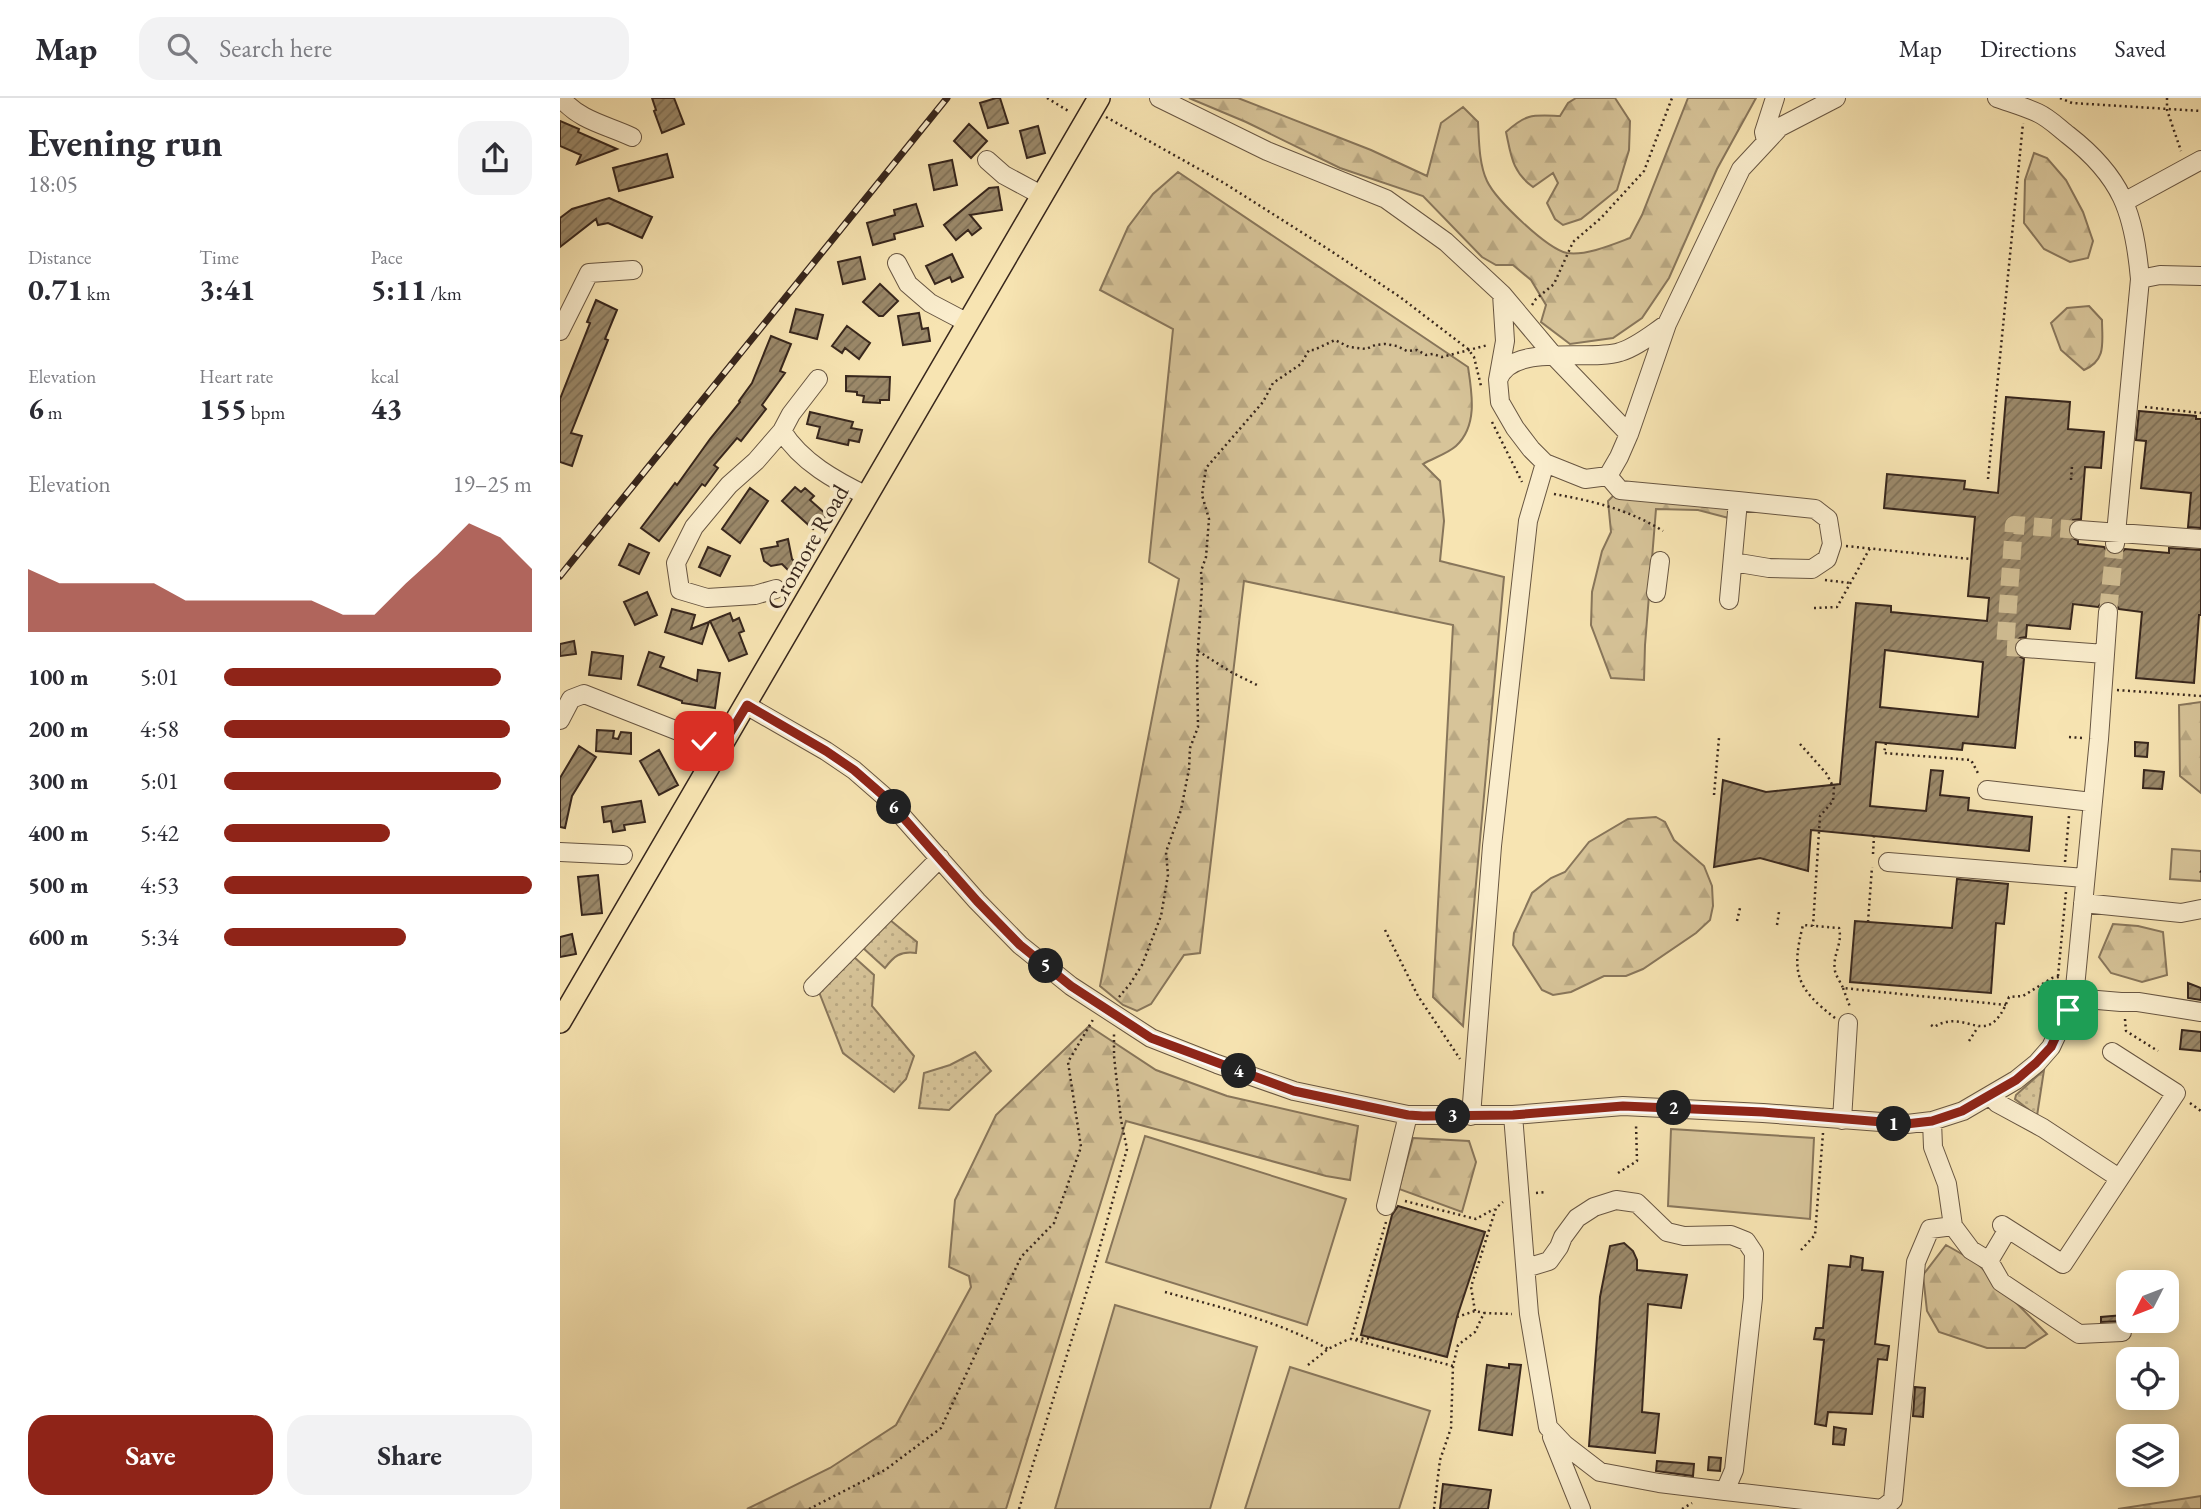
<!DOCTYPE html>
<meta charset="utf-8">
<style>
:root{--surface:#fff;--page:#f2f2f3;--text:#2b2b33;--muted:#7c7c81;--line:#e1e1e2;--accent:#8f2418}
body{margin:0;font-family:"EB Garamond",serif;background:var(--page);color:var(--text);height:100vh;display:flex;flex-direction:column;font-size:26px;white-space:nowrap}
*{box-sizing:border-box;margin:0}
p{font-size:23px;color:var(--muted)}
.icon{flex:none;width:38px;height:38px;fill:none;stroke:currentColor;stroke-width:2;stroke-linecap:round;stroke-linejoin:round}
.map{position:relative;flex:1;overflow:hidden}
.sheet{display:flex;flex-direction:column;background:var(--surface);width:560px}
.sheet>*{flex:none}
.needle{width:46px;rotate:228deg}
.fabs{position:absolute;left:1556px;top:1172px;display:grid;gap:14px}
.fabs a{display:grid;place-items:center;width:63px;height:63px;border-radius:14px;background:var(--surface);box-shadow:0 4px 18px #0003;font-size:35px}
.pin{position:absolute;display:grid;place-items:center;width:60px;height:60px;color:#fff;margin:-30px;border-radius:14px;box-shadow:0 4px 10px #0006}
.km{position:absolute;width:35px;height:35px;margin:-18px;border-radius:50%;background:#222;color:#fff;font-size:19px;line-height:35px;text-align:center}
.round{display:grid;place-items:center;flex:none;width:74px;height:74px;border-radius:21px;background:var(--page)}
.head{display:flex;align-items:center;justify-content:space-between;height:119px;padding:0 28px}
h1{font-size:38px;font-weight:700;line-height:52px}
.stats{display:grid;grid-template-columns:repeat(3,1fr);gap:10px;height:119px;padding:7px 28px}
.stats div{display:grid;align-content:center}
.stats b{font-size:30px;font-weight:700}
.stats small{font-size:19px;font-weight:400}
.stats p{font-size:19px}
.chart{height:196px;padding:14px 28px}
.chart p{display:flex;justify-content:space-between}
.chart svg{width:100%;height:126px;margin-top:7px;fill:var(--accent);opacity:.7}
.primary-button{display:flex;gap:14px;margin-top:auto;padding:14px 28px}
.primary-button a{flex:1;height:80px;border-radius:21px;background:var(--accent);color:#fff;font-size:28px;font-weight:700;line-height:80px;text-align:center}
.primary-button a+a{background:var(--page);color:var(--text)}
ul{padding:0 28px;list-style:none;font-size:23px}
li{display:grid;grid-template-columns:112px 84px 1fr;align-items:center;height:52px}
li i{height:18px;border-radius:9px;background:var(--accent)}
header{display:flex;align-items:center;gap:42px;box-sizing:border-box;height:98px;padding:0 35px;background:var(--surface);border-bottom:2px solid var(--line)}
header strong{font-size:33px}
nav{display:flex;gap:38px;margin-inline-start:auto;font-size:24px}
.search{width:490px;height:63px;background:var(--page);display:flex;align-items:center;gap:18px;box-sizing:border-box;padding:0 24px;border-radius:21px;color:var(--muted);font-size:26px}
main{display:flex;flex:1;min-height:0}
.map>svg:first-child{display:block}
.grass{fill:url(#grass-dots);stroke:#88765b;stroke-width:2}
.forest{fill:url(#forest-firs);stroke:#88765b;stroke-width:2}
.pitch{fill:#d7c499;stroke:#88765b;stroke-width:2}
.building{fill:url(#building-hatch);stroke:#38271d;stroke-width:2;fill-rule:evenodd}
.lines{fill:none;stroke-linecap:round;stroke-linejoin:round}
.minor-tunnel{stroke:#d1be94;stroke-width:18;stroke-dasharray:18 9;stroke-linecap:butt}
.minor-casing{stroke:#685642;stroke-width:20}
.major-casing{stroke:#38271d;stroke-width:24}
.path{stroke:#38271d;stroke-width:2.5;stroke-dasharray:2 3.5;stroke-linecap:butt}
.minor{stroke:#faedcd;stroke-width:18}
.major{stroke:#f7e4b2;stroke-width:21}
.rail-casing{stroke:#38271d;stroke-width:7}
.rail{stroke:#faedcd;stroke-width:4.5;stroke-dasharray:13;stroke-linecap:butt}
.route-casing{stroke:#fff;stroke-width:14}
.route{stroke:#8f2418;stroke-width:9}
.labels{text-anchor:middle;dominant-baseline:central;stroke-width:7;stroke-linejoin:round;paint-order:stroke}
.street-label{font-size:24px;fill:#38271d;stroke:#faedcd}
</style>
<header>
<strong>Map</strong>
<div class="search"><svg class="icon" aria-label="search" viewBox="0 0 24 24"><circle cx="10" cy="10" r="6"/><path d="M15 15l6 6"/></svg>Search here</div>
<nav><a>Map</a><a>Directions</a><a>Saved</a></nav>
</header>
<main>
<section class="sheet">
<div class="head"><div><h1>Evening run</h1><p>18:05</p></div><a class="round"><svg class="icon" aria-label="share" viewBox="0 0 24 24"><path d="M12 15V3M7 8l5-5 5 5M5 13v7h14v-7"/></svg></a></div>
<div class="stats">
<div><p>Distance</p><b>0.71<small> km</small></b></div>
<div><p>Time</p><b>3:41</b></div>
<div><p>Pace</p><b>5:11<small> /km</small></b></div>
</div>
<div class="stats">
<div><p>Elevation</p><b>6<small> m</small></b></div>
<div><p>Heart rate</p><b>155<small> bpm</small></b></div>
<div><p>kcal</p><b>43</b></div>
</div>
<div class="chart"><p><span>Elevation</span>19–25 m</p>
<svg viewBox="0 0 160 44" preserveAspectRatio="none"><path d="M0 44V22L10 27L20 27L30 27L40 27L50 33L60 33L70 33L80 33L90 33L100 38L110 38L120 27L130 17L140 6L150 11L160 22V44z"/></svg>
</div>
<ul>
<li><b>100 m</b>5:01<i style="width:90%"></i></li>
<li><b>200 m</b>4:58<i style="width:93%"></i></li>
<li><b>300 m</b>5:01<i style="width:90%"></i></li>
<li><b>400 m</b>5:42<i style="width:54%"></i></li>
<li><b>500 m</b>4:53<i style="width:100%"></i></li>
<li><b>600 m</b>5:34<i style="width:59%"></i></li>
</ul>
<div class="primary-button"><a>Save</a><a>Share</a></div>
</section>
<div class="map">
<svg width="1641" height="1411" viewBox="0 0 1641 1411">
<defs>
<pattern id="grass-dots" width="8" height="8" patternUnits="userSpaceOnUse" patternTransform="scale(1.75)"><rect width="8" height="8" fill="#d7c499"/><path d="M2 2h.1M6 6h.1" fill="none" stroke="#b9a883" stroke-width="1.8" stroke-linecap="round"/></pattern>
<pattern id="forest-firs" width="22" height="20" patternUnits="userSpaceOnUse" patternTransform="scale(1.75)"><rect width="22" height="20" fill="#d7c499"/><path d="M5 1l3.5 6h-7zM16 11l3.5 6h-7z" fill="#b9a883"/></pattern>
<pattern id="building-hatch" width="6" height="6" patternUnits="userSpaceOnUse" patternTransform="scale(1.75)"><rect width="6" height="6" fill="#9b896a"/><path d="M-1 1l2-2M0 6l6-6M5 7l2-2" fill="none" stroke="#7f7057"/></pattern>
</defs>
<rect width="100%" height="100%" fill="#f7e4b2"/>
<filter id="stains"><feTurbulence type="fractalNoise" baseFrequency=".00286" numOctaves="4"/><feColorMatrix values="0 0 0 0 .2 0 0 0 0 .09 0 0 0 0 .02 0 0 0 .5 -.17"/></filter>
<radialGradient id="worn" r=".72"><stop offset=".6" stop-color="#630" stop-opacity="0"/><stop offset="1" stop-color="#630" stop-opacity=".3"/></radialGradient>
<path class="grass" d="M330,822L357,844L356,855C340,853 334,858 325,870L303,850Z
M294,859L314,877L312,908L354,958L346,981L334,994L283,955L259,894Z
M415,954L431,973L389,1012L359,1010L364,975L390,967Z
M1484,972L1477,1018L1455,1001L1456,997Z"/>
<path class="forest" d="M629,0H678L811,52L867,78L881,25L903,9L918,24C919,43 919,66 927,83C936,102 987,151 1007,155C1026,158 1054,146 1070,140L1082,117L1128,0H1196L1157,71L1109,180L1082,220L1053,240L1010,246L981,224L986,207L971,182L953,167H936L922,159L863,98L780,70L686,24Z
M1016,0H1055L1070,23L1069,52L1057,92L1021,121L1003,127L995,121L987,105L998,85L993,75L973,89C952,74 951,57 946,34C967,15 973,17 1000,18L1008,5Z
M1474,55L1487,60L1506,82L1523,114L1533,143L1528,160L1510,164L1484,151L1464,125L1465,82Z
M618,74L908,269C912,295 918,328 896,348C887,356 873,360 863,366L880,383L884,423L880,463L944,479L903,928L873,899L893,527L684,483L640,855L624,857L591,906L577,913L563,907L540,888L619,481L589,464L613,231L540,192L568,129L593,96Z
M1529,208L1542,222C1542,244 1547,262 1524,272L1501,252L1491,225L1507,210Z
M1054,397L1181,408L1180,423L1138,412L1096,411L1085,547L1084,582L1051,580L1031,527L1032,494L1042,453L1051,434L1048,403Z
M1641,604V695L1620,678L1619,607Z
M1096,719L1105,724L1114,742L1144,768L1152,788L1153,808L1150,822L1136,835L1083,871L1066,878H1044L1011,894L993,897L982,892L953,847L954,835L972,795L991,780L1005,774L1029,744L1068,721Z
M1553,826L1578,828L1603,834L1607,877L1582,884L1551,875L1539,859Z
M529,928L596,972L667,998L798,1028L790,1082L766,1078L566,1023L446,1411H187L270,1370L336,1327L411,1189L409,1178L389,1169L395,1102L436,1017Z
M853,1040L909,1043L916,1064L902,1114L839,1091Z
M1386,1147L1416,1164L1487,1236L1465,1250H1427L1379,1234L1367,1213L1363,1177Z
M1641,1398V1411H1558Z"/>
<path class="pitch" d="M1612,751L1641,753V783L1610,781Z
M1111,1031L1254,1040L1250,1121L1108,1108Z
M585,1038L786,1101L747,1227L546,1164Z
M555,1207L697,1249L650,1411H495Z
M730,1269L870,1313L839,1411H685Z"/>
<path class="building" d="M92,0H114L124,26L102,35L94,13L96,12Z
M436,0H440L448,25L428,30L420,5Z
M0,23L19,31L18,34L57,51L17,66L21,57L0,48Z
M409,26L427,43L411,60L394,43Z
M478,28L485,55L467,60L460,33Z
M107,56L113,79L59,93L53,70Z
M392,62L397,87L374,92L369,67Z
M438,89L442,112L410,117L421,130L412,137L408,132L396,142L384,127L429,90Z
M49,100L92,119L82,140L48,125L38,127L36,121L0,149V120L12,111Z
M356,106L363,128L334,136L335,141L313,147L307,125L335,117L334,112Z
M392,156L403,179L392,184L390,179L375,186L366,168Z
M300,159L305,181L283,186L278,164Z
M320,186L338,203L323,218H319L303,204Z
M36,202L57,212L45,241L48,242L11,335L22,338L12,368L0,364V301L30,225L27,224Z
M236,211L263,217L257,241L230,234Z
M359,215L362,231L368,230L370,243L343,247L338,218Z
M287,228L310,245L299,261L285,250L282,255L272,248Z
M211,238L231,246L220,273L225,275L202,307L206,311L181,343L177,340L154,367L158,370L145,388L142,386L99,443L81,430L115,385L117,387L150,341L180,304L179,303L192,285Z
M286,278L330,279L329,302H320V305L303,304L304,298L297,297V294L286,293Z
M1446,299L1510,304L1508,331L1544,334L1541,370L1525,369L1521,421L1513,422L1508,430L1509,438L1518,443V446L1544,449L1548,455L1555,457L1560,456L1565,451L1609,455V450L1641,452V517H1639L1634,585L1576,580L1582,514L1559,511L1555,505L1549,503L1542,504L1538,509L1513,506L1510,531L1467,527L1466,539L1460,540L1455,544V556L1464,561L1455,650L1403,645L1402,652L1316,644L1310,708L1366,713L1371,672L1383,673L1380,697L1409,700L1408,712L1472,719L1469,753L1251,732L1248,773L1200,760L1154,769L1163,682L1206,694L1280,686L1296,505L1331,508V514L1427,523L1429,500L1408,498L1415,419L1324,410L1327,376L1405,383L1404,391L1438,395ZM1325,552L1423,564L1418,619L1320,609Z
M1579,313L1636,318V321H1641V430L1628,429L1631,395L1581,390L1586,343L1576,342Z
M250,314L293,324L291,330L302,332L299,344L289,342L288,347L257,340L260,329L247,326Z
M235,389L241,394L245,390L254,398L250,402L267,417L253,431L222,403Z
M190,390L208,403L180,445L162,431Z
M228,441L232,461L237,466L232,476L222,466L211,468L204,463L201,451L218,448L217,444Z
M69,446L89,455L79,476L59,467Z
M148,449L170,458L160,478L139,469Z
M87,494L97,517L75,527L64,504Z
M112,511L135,517L131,531L149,524L142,546L105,534Z
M170,515L173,523L179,520L184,533L179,535L187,556L169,563L150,523Z
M14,543L16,556L0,558V546Z
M32,554L63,558L61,581L29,577Z
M89,554L104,559L100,569L137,583L138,572L160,575L155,610L122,605V603L78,587Z
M37,632L54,633L53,640L58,641L61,634L71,635V656L36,653Z
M1575,644L1588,645L1587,659L1575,658Z
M19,648L36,659L12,698L5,730L0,729V680Z
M99,652L118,687L99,697L80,663Z
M1584,672L1604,674L1602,691L1583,690Z
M81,703L85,724L64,727L65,732L53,734L51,723L44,724L42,709Z
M38,777L42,815L22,817L18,779Z
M1397,781L1448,786L1444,826L1436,825L1431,895L1290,884L1295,823L1392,830Z
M12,836L16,856L0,859V839Z
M1628,885L1641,890V902L1628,900Z
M1622,932L1641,934V953L1620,951Z
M838,1108L925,1134L897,1219L887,1259L801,1237L832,1117Z
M1064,1145L1073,1153L1077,1162V1172L1127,1177L1121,1210L1088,1206L1082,1314L1099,1316L1095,1355L1029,1348L1040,1199L1050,1148Z
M1291,1158L1303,1160L1302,1172L1323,1174L1315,1246L1329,1248L1327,1262L1318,1261L1312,1316L1268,1314L1266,1328L1255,1326L1264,1242L1254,1241L1256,1230H1263L1269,1167L1290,1169Z
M1563,1217V1223L1541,1224V1219Z
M949,1266L961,1267L952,1337L919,1332L927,1267L949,1270Z
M1355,1289L1365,1290L1363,1319L1353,1318Z
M1274,1329L1286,1331L1284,1347L1273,1346Z
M1149,1359L1161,1360L1160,1373L1148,1372Z
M1097,1363L1134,1366L1133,1378L1096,1373Z
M883,1386L931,1392L928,1411H880Z"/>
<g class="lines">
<path class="minor-tunnel" d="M1548,514L1555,446
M1465,550L1445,549L1454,427L1519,432"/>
<defs>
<path id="minor" d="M1,0C20,23 47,27 72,39
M599,0L707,53L826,101L886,144L942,196L994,258L1069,336
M1437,0C1451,5 1465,9 1478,15C1489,20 1499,30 1508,37C1562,79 1574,114 1580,181L1555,446
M1206,43L1204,34L1215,0
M427,62L444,77L483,98
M1564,104L1641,62
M337,165L348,186L370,205L408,225
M1580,181L1600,177L1641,178
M942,196L945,243L938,282L940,304L955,330L971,351L985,365L1025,381L1048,378L1059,359L1069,336L1107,226L1181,71L1220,29L1276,0
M0,233L29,175L73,172
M938,282C951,244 1029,264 1060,254C1077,249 1093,235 1107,226
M222,333C241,364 276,383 307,398
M1048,378L1060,392L1178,403L1169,502
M1519,432L1641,441
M1173,464L1209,470L1252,471L1267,461L1272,446L1268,421L1255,411L1178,403
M216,491L195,497L147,500L120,492L116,465L134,429L169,387L196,363L222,333L231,316L258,281
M1096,495L1100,463
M1465,550L1545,556
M186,607L266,653L294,672L325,699L417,803L460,847L511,888L591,940L657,966L734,993L848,1017H953L1063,1008L1203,1015L1347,1026L1372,1023L1403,1013L1456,982L1477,965L1491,949L1514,900L1539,641L1548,514
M0,622L11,601L24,596L161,650
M1427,692L1532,704
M0,754L63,757
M1328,764L1525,780
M1523,805L1621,815L1641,811
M253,889L380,760
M1514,900L1561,904H1578L1641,914
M1431,998L1437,1005L1483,1030L1559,1080
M953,1017L969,1216L988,1329L1005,1347L1040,1374L1099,1385L1165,1393L1174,1372L1193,1200L1194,1155L1186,1143L1171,1137L1124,1138L1107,1134L1077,1105L1056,1102L1034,1109L1017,1120L1003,1139L999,1149L989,1163L966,1170
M911,1018L932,748L968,423L985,365
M1282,1022L1288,925
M826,1108L848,1017
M1442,1127L1503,1166L1616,995L1552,954
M1393,1128L1411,1152L1429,1163L1448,1131
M1429,1163L1441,1184L1519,1236L1562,1234
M992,1339L1021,1411
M1165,1393L1322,1411L1333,1402L1356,1164L1370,1131L1393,1128L1387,1086L1373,1049L1372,1023"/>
<path id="major" d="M0,924L539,0"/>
</defs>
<use href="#minor" class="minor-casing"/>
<use href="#major" class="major-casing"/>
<path class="path" d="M487,0L510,14
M1500,0L1512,5L1641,13
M1607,0V12L1621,53
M546,19L664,85L768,151L840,199L908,251L914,259L921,288
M972,207L976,201L994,186L1013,144L1041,120L1084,73L1112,0
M1585,309L1641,315
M932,324L962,384
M1428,381L1463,25
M1511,382L1512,368
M994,396C1033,403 1070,412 1103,433
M1286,448L1411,461
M1265,482L1290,485
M1254,510L1277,509L1310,450
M638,553L671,574L697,587
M1557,592L1641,598
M1509,639L1523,640
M1326,645L1324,655L1411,662L1419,677
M1240,646L1266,675L1274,690L1273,703L1260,718L1253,828
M1154,697L1159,640
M1313,756L1314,738
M1505,764L1509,718
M1640,773L1641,774
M1177,823L1180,810
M1308,824L1312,769
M1217,827L1219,814
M825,832L858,898L900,961
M1498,878L1506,794
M1283,890L1290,909
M559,899L570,886L582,867L601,818L608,777L606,754L621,712L629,671L630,650L638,629L637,566L642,488L641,473L646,459L649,421L642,397L646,370L703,304L713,285L741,266L749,252H754L775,242L789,249L806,251L815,247L825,246L837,248L847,253L857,252L866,257L873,256L882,259L928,247
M1275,920C1236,890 1231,875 1243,827L1279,830C1283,846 1272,857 1275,873C1276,878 1281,885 1283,890L1446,907
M1565,921L1566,933L1598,953
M1371,927L1374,929C1408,908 1427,956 1449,899L1463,898L1492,880L1499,879
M1409,943L1418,929
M1630,1005L1641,1013
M1058,1075L1077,1063L1076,1026
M976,1095L986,1094
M845,1103L916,1121L934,1111
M826,1124L791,1241L893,1268
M1241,1152L1255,1137L1263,1035
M605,1194C659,1209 719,1223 768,1251
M915,1213L911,1189L936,1110L943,1104
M897,1219L915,1213L924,1215
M796,1241L814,1240
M748,1267L768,1251L789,1241
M249,1411L325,1372L381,1330L461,1159L494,1125L521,1049L508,964L534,920
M459,1411L534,1170L567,1051L561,1022L554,958V934
M874,1411L880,1362L891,1330L893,1268L898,1247L915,1234L924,1215L952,1216
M1122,1411L1132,1405"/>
<use href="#minor" class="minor"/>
<use href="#major" class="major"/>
<defs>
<path id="rail" d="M0,478L387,0"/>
</defs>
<use href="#rail" class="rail-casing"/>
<use href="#rail" class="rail"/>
</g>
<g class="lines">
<defs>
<path id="route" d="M144,643L161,650L187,607L266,653L294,672L325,699L417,803L460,847L511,888L591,940L734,993L848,1017L863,1018L953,1017L1063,1008L1203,1014L1346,1026L1372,1023L1402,1013L1456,982L1476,965L1491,949L1508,912"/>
</defs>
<use href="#route" class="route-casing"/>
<use href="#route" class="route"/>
</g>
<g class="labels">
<g class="street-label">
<text transform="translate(247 449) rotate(-60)">Cromore Road</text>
</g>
</g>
<rect width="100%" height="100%" filter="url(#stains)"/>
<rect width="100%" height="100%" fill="url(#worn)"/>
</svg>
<div class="fabs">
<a><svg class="needle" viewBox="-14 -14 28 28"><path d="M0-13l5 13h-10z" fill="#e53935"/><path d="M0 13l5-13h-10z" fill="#7c7c81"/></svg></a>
<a><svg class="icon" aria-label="locate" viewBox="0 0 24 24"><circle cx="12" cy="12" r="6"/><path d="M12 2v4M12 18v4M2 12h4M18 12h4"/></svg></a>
<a><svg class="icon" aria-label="layers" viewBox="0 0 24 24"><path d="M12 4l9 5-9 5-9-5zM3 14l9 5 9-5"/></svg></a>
</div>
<div class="pin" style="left:1508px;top:912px;background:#1e9e55"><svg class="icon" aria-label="arrive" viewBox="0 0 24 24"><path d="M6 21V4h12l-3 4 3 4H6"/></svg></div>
<div class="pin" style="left:144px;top:643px;background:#d93025"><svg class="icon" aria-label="check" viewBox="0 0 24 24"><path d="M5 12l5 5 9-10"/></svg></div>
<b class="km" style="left:1334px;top:1026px">1</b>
<b class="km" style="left:1114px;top:1010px">2</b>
<b class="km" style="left:893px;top:1018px">3</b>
<b class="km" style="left:679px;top:973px">4</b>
<b class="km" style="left:486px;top:868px">5</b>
<b class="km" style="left:334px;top:709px">6</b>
</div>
</main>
